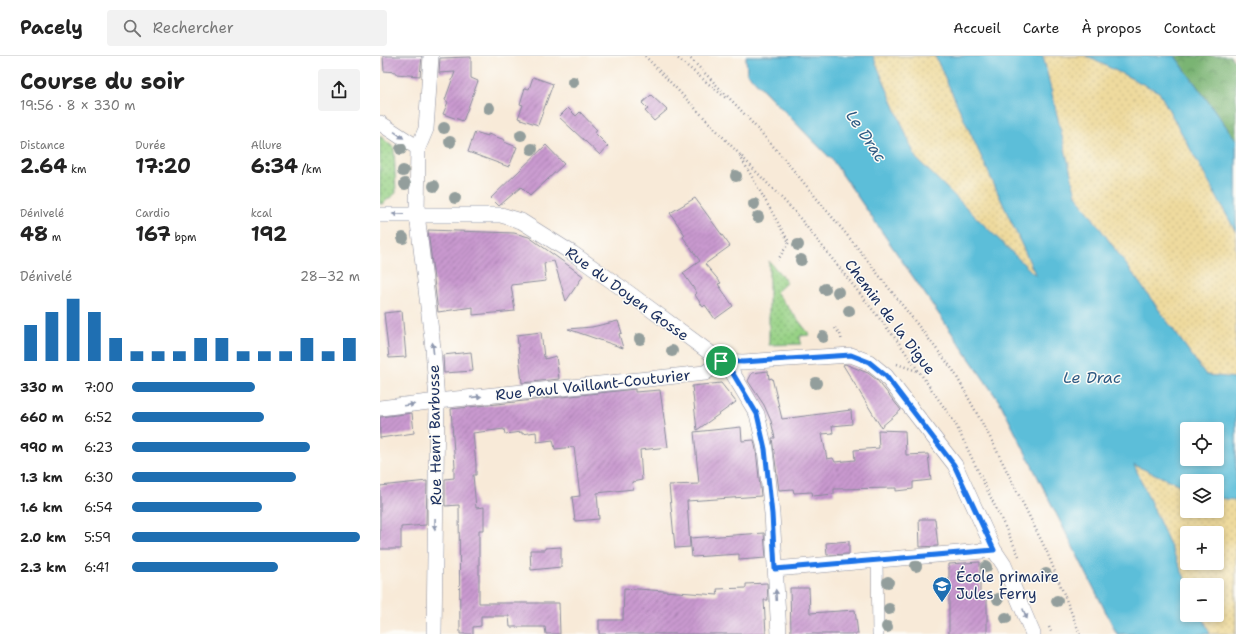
<!DOCTYPE html>
<html lang="fr">
<meta charset="utf-8">
<style>
:root{--surface:#fff;--page:#f2f2f2;--text:#222;--muted:#767676;--line:#e0e0e0;--accent:#1f6fb2}
body{margin:0;font-family:"Shantell Sans",sans-serif;background:var(--page);color:var(--text);height:100vh;display:flex;flex-direction:column;font-size:15px;white-space:nowrap}
*{box-sizing:border-box;margin:0}
p{font-size:13px;color:var(--muted)}
.icon{flex:none;width:22px;height:22px;fill:none;stroke:currentColor;stroke-width:2;stroke-linecap:round;stroke-linejoin:round}
.map{position:relative;flex:1;overflow:hidden}
.sheet{display:flex;flex-direction:column;background:var(--surface);width:380px}
.sheet>*{flex:none}
.fabs{position:absolute;left:800px;top:366px;display:grid;gap:8px}
.fabs a{display:grid;place-items:center;width:44px;height:44px;border-radius:4px;background:var(--surface);box-shadow:0 2px 6px #0003;font-size:20px}
.pin{position:absolute;display:grid;place-items:center;width:34px;height:34px;color:#fff;margin:-17px;border:2px solid #fff;border-radius:50%;box-shadow:0 1px 4px #0007}
.round{display:grid;place-items:center;flex:none;width:42px;height:42px;border-radius:4px;background:var(--page)}
.headline{display:flex;align-items:center;justify-content:space-between;height:68px;padding:0 20px}
h1{font-size:22px;font-weight:700;line-height:30px}
.figures{display:grid;grid-template-columns:repeat(3,1fr);gap:6px;height:68px;padding:4px 20px}
.figures div{display:grid;align-content:center}
.figures b{font-size:20px;font-weight:700}
.figures small{font-size:11px;font-weight:400}
.figures p{font-size:11px}
.chart{height:112px;padding:8px 20px}
.chart p{display:flex;justify-content:space-between}
.chart svg{width:100%;height:72px;margin-top:4px;stroke:var(--accent);stroke-width:6}
ul{padding:0 20px;list-style:none;font-size:13px}
li{display:grid;grid-template-columns:64px 48px 1fr;align-items:center;height:30px}
li i{height:10px;border-radius:5px;background:var(--accent)}
header{display:flex;align-items:center;gap:24px;box-sizing:border-box;height:56px;padding:0 20px;background:var(--surface);border-bottom:1px solid var(--line)}
header strong{font-size:19px}
nav{display:flex;gap:22px;margin-inline-start:auto;font-size:14px}
.search{width:280px;height:36px;background:var(--page);display:flex;align-items:center;gap:10px;box-sizing:border-box;padding:0 14px;border-radius:4px;color:var(--muted);font-size:15px}
main{display:flex;flex:1;min-height:0}
.map>svg:first-child{display:block}
.grass{fill:url(#grass-dots);stroke:#5a8072}
.forest{fill:url(#forest-crowns);stroke:#4a7268}
.sand{fill:url(#sand-dots);stroke:#84847e;fill-rule:evenodd}
.water{fill:#5bbed9;stroke:#3b769c;fill-rule:evenodd}
.building{fill:url(#building-hatch)}
.lines{fill:none;stroke-linecap:round;stroke-linejoin:round}
.pedestrian-casing{stroke:#8a8c9b;stroke-width:12}
.minor-casing{stroke:#8a8c9b;stroke-width:16}
.path{stroke:#8a8c9b;stroke-width:2.5;stroke-dasharray:1 3;stroke-linecap:butt}
.pedestrian{stroke:#fff;stroke-width:11}
.minor{stroke:#fff;stroke-width:15}
.tree{fill:#939e9c}
.oneway{fill:#8d97ae}
.route-casing{stroke:#fff;stroke-width:8}
.route{stroke:#1a73e8;stroke-width:5}
.labels{text-anchor:middle;dominant-baseline:central;stroke-width:3;stroke-linejoin:round;paint-order:stroke}
.street-label{font-size:15px;fill:#1b2f5e;stroke:#fdfcf7}
.poi-label{font-size:15px;fill:#1b2f5e;stroke:#fdfcf7;text-anchor:start}
.water-label{font-size:16px;font-style:italic;fill:#2e5a83;stroke:#fdfcf7}
</style>
<header>
<strong>Pacely</strong>
<div class="search"><svg class="icon" aria-label="search" viewBox="0 0 24 24"><circle cx="10" cy="10" r="6"/><path d="M15 15l6 6"/></svg>Rechercher</div>
<nav><a>Accueil</a><a>Carte</a><a>À propos</a><a>Contact</a></nav>
</header>
<main>
<section class="sheet">
<div class="headline"><div><h1>Course du soir</h1><p>19:56 · 8 × 330 m</p></div><a class="round"><svg class="icon" aria-label="share" viewBox="0 0 24 24"><path d="M12 15V3M7 8l5-5 5 5M5 13v7h14v-7"/></svg></a></div>
<div class="figures">
<div><p>Distance</p><b>2.64<small> km</small></b></div>
<div><p>Durée</p><b>17:20</b></div>
<div><p>Allure</p><b>6:34<small> /km</small></b></div>
</div>
<div class="figures">
<div><p>Dénivelé</p><b>48<small> m</small></b></div>
<div><p>Cardio</p><b>167<small> bpm</small></b></div>
<div><p>kcal</p><b>192</b></div>
</div>
<div class="chart"><p><span>Dénivelé</span>28–32 m</p>
<svg viewBox="0 0 160 44" preserveAspectRatio="none"><path d="M5 44V22M15 44V14M25 44V6M35 44V14M45 44V30M55 44V38M65 44V38M75 44V38M85 44V30M95 44V30M105 44V38M115 44V38M125 44V38M135 44V30M145 44V38M155 44V30"/></svg>
</div>
<ul>
<li><b>330 m</b>7:00<i style="width:54%"></i></li>
<li><b>660 m</b>6:52<i style="width:58%"></i></li>
<li><b>990 m</b>6:23<i style="width:78%"></i></li>
<li><b>1.3 km</b>6:30<i style="width:72%"></i></li>
<li><b>1.6 km</b>6:54<i style="width:57%"></i></li>
<li><b>2.0 km</b>5:59<i style="width:100%"></i></li>
<li><b>2.3 km</b>6:41<i style="width:64%"></i></li>
</ul>
</section>
<div class="map">
<svg width="856" height="578" viewBox="0 0 856 578">
<defs>
<pattern id="grass-dots" width="8" height="8" patternUnits="userSpaceOnUse"><rect width="8" height="8" fill="#98d286"/><path d="M2 2h.1M6 6h.1" fill="none" stroke="#7bab71" stroke-width="1.8" stroke-linecap="round"/></pattern>
<pattern id="forest-crowns" width="20" height="18" patternUnits="userSpaceOnUse"><rect width="20" height="18" fill="#7ab473"/><path d="M2 6a3 3 0 1 1 6 0M12 15a3 3 0 1 1 6 0" fill="none" stroke="#639362"/></pattern>
<pattern id="sand-dots" width="8" height="8" patternUnits="userSpaceOnUse"><rect width="8" height="8" fill="#eeda9e"/><path d="M2 2h.1M6 6h.1" fill="none" stroke="#ccbb8a" stroke-width="1.8" stroke-linecap="round"/></pattern>
<pattern id="building-hatch" width="6" height="6" patternUnits="userSpaceOnUse"><rect width="6" height="6" fill="#c999cf"/><path d="M-1 1l2-2M0 6l6-6M5 7l2-2" fill="none" stroke="#a27dab"/></pattern>
</defs>
<rect width="100%" height="100%" fill="#fdfcf7"/>
<filter id="ink" filterUnits="userSpaceOnUse"><feTurbulence type="fractalNoise" baseFrequency=".025" numOctaves="2"/><feDisplacementMap in="SourceGraphic" scale="8" xChannelSelector="R" yChannelSelector="G"/><feConvolveMatrix kernelMatrix="1 2 1 2 8 2 1 2 1" color-interpolation-filters="sRGB"/></filter>
<filter id="wash" filterUnits="userSpaceOnUse"><feTurbulence type="fractalNoise" baseFrequency=".012" numOctaves="4" result="noise"/><feDisplacementMap in="SourceGraphic" scale="16" xChannelSelector="R" yChannelSelector="G"/><feGaussianBlur stdDeviation="0.9" result="paint"/><feColorMatrix in="noise" values="0 0 0 0 0 0 0 0 0 0 0 0 0 0 0 0 0 1.4 0 .05"/><feComposite in="paint" operator="in"/></filter>
<g filter="url(#wash)">
<rect width="100%" height="100%" fill="#f8ead8"/>
<path class="grass" d="M0,80L14,92L16,137L2,148H0Z
M389,205L407,226L396,236L430,279L420,280L421,288L389,289Z"/>
<path class="forest" d="M795,0H850L856,7V84Z"/>
<path class="sand" d="M366,0H795L856,84V578H737L621,348L453,105L367,17ZM807,373H837V403H807ZM807,425H837V455H807ZM807,477H837V507H807ZM807,529H837V559H807Z"/>
<path class="water" d="M366,0H493L536,102L656,220L555,0H663L696,139L826,319L856,322V444L837,442V425H807V432L754,409L808,529H807V559H822L830,578H737L621,348L453,105L367,17ZM807,373H837V403H807Z
M706,0H795L856,84V176L779,36Z"/>
<g id="blocks">
<path class="building" d="M3,0H42L40,20L16,18V16L4,15Z
M91,1V22L98,25L83,65L63,58L68,46L65,44L75,16L59,17L60,2Z
M153,21L173,28L158,69L138,62L143,49L140,48L145,32L149,33Z
M271,39L287,54L274,65L265,55L268,53L262,47Z
M188,52L196,60L200,56L217,74L215,77L228,90L220,99L179,61Z
M95,76L108,80V78L125,84L124,86L137,91L129,111L88,96Z
M166,89L184,108L150,140L141,131L119,150L111,142Z
M315,142L350,190L325,208L341,227L338,228L353,250L335,263L325,249L323,251L315,239L317,237L303,217L320,205L303,181L305,179L290,157Z
M48,174L134,177L149,181L203,220L186,245L174,205L164,207L166,225L131,229L135,255L93,259V251L58,256Z
M22,255L26,301L9,302L4,257Z
M238,265L242,277L239,278L243,292L188,273L212,271Z
M161,276L164,301L165,300V303L176,300L179,323L142,327L137,279Z
M91,296L93,315L64,317L63,299Z
M465,308L488,317L497,324L521,354L501,371L463,309Z
M388,315L389,323L392,322L402,363L471,354L472,368L452,370L453,377L442,378L447,403L453,402L455,406L475,404L474,394L499,392L498,374L525,375L526,399L548,398L551,424L533,426V433L516,435V432L454,433V438L433,440L432,436L414,437L413,433L399,434L392,382H395L391,365L384,349L368,325L372,317Z
M341,327L356,346L317,374L312,330Z
M255,333V336L280,334L288,391L260,394L262,424L252,426L253,433L217,437L219,463L195,465L192,441L200,440L194,391L175,393L173,384L157,386L156,376L142,378V376L125,378L124,373L93,377L96,409V419H93L96,452L104,451V474H99V547H179L180,578H166L165,571H130L129,560H101V570L93,571V578H80L79,449L65,450V423L74,422V411H75L71,353Z
M32,357L34,377L0,382V361Z
M361,371L362,385L374,384L376,394L381,440L307,445L310,491L295,492L289,429L319,428L314,376Z
M47,425L46,469L21,471V493H0V430Z
M539,463H555L558,490L540,491Z
M384,477L386,502L359,504V498L312,501L310,482Z
M469,485V498L447,499L446,487Z
M181,491V511L151,514L150,494H165V492Z
M600,506V537H607V578H569V508Z
M387,527L388,544H384L386,578H219V564H243L244,532L338,539L337,533L366,532V528Z
M410,532H429L430,557L475,554L478,578H411Z"/>
</g>
</g>
<g filter="url(#ink)">
<use href="#blocks" fill-opacity="0" stroke="#8a8c9b" stroke-width="1"/>
<g class="lines">
<defs>
<path id="pedestrian" d="M497,504L498,578"/>
<path id="minor" d="M51,0L46,73L38,92L37,158L53,292L57,345L54,578
M0,67L38,92
M0,159H121L141,165L192,197L246,235L341,305L352,316L377,358L385,393L392,458L399,578
M0,352L57,345L325,317L341,305L363,306L471,299L489,306L506,320L575,409L614,494L624,509L653,578
M395,513L614,494"/>
</defs>
<use href="#pedestrian" class="pedestrian-casing"/>
<use href="#minor" class="minor-casing"/>
<path class="path" d="M265,0L415,156L519,287L575,367L639,500
M295,0L347,43
M308,0L358,51L400,98L472,185L573,314L611,383L667,496L700,578
M360,100L409,186L398,204
M455,272L460,278L462,285
M517,308L537,315
M669,571L672,578"/>
<use href="#pedestrian" class="pedestrian"/>
<use href="#minor" class="minor"/>
</g>
<g class="tree">
<circle cx="193" cy="26" r="6"/>
<circle cx="109" cy="52" r="6"/>
<circle cx="64" cy="72" r="6"/>
<circle cx="141" cy="79" r="6"/>
<circle cx="70" cy="86" r="6"/>
<circle cx="21" cy="93" r="6"/>
<circle cx="152" cy="93" r="6"/>
<circle cx="23" cy="115" r="6"/>
<circle cx="356" cy="120" r="6"/>
<circle cx="25" cy="128" r="6"/>
<circle cx="54" cy="130" r="6"/>
<circle cx="75" cy="142" r="6"/>
<circle cx="374" cy="148" r="6"/>
<circle cx="378" cy="161" r="6"/>
<circle cx="23" cy="182" r="6"/>
<circle cx="418" cy="189" r="6"/>
<circle cx="421" cy="204" r="6"/>
<circle cx="445" cy="233" r="6"/>
<circle cx="458" cy="236" r="6"/>
<circle cx="469" cy="255" r="6"/>
<circle cx="443" cy="281" r="6"/>
<circle cx="260" cy="283" r="6"/>
<circle cx="292" cy="295" r="6"/>
<circle cx="436" cy="327" r="6"/>
<circle cx="536" cy="510" r="6"/>
<circle cx="606" cy="511" r="6"/>
<circle cx="666" cy="518" r="6"/>
<circle cx="508" cy="526" r="6"/>
<circle cx="618" cy="543" r="6"/>
<circle cx="677" cy="545" r="6"/>
<circle cx="509" cy="553" r="6"/>
<circle cx="626" cy="562" r="6"/>
<circle cx="507" cy="571" r="6"/>
</g>
<defs><path id="oneway-solid" d="M-6-.8H1V-3.2L6.5 0L1 3.2V.8H-6Z"/></defs>
<g class="oneway">
<use href="#oneway-solid" transform="translate(19 79) rotate(34)"/>
<use href="#oneway-solid" transform="translate(18 158) rotate(179)"/>
<use href="#oneway-solid" transform="translate(53 292) rotate(-96)"/>
<use href="#oneway-solid" transform="translate(96 341) rotate(-6)"/>
<use href="#oneway-solid" transform="translate(29 349) rotate(-7)"/>
<use href="#oneway-solid" transform="translate(55 468) rotate(91)"/>
<use href="#oneway-solid" transform="translate(396 539) rotate(-93)"/>
<use href="#oneway-solid" transform="translate(645 558) rotate(68)"/>
</g>
</g>
<g class="lines" filter="url(#ink)">
<defs>
<path id="route" d="M471,299L489,306L506,320L574,409L614,494L395,513L392,458L385,393L377,358L352,316L341,305L363,306Z"/>
</defs>
<use href="#route" class="route-casing"/>
<use href="#route" class="route"/>
</g>
<defs>
<symbol id="school-pin" viewBox="-11 -11 22 30"><path d="M0 17L-7.5 6A9.5 9.5 0 1 1 7.5 6Z" fill="#1f6fb2" stroke="#fdfcf7"/><path d="M0-5L7-2L0 1L-7-2ZM-4 1L0 2.5L4 1V4Q0 6-4 4Z" fill="#fff"/></symbol>
</defs>
<g fill-rule="evenodd">
<use href="#school-pin" x="551" y="519" width="22" height="30"/>
</g>
<g class="labels">
<g class="street-label">
<text transform="translate(247 238) rotate(36)">Rue du Doyen Gosse</text>
<text transform="translate(510 261) rotate(53)">Chemin de la Digue</text>
<text transform="translate(213 329) rotate(-6)">Rue Paul Vaillant-Couturier</text>
<text transform="translate(55 379) rotate(-91)">Rue Henri Barbusse</text>
</g>
<g class="poi-label">
<text x="576" y="521">École primaire<tspan x="576" dy="17">Jules Ferry</tspan></text>
</g>
<g class="water-label">
<text transform="translate(486 80) rotate(56)">Le Drac</text>
<text x="712" y="321">Le Drac</text>
</g>
</g>
</svg>
<div class="fabs">
<a><svg class="icon" aria-label="locate" viewBox="0 0 24 24"><circle cx="12" cy="12" r="6"/><path d="M12 2v4M12 18v4M2 12h4M18 12h4"/></svg></a>
<a><svg class="icon" aria-label="layers" viewBox="0 0 24 24"><path d="M12 4l9 5-9 5-9-5zM3 14l9 5 9-5"/></svg></a>
<a>+</a>
<a>−</a>
</div>
<div class="pin" style="left:341px;top:305px;background:#1e9e55"><svg class="icon" aria-label="arrive" viewBox="0 0 24 24"><path d="M6 21V4h12l-3 4 3 4H6"/></svg></div>
</div>
</main>
